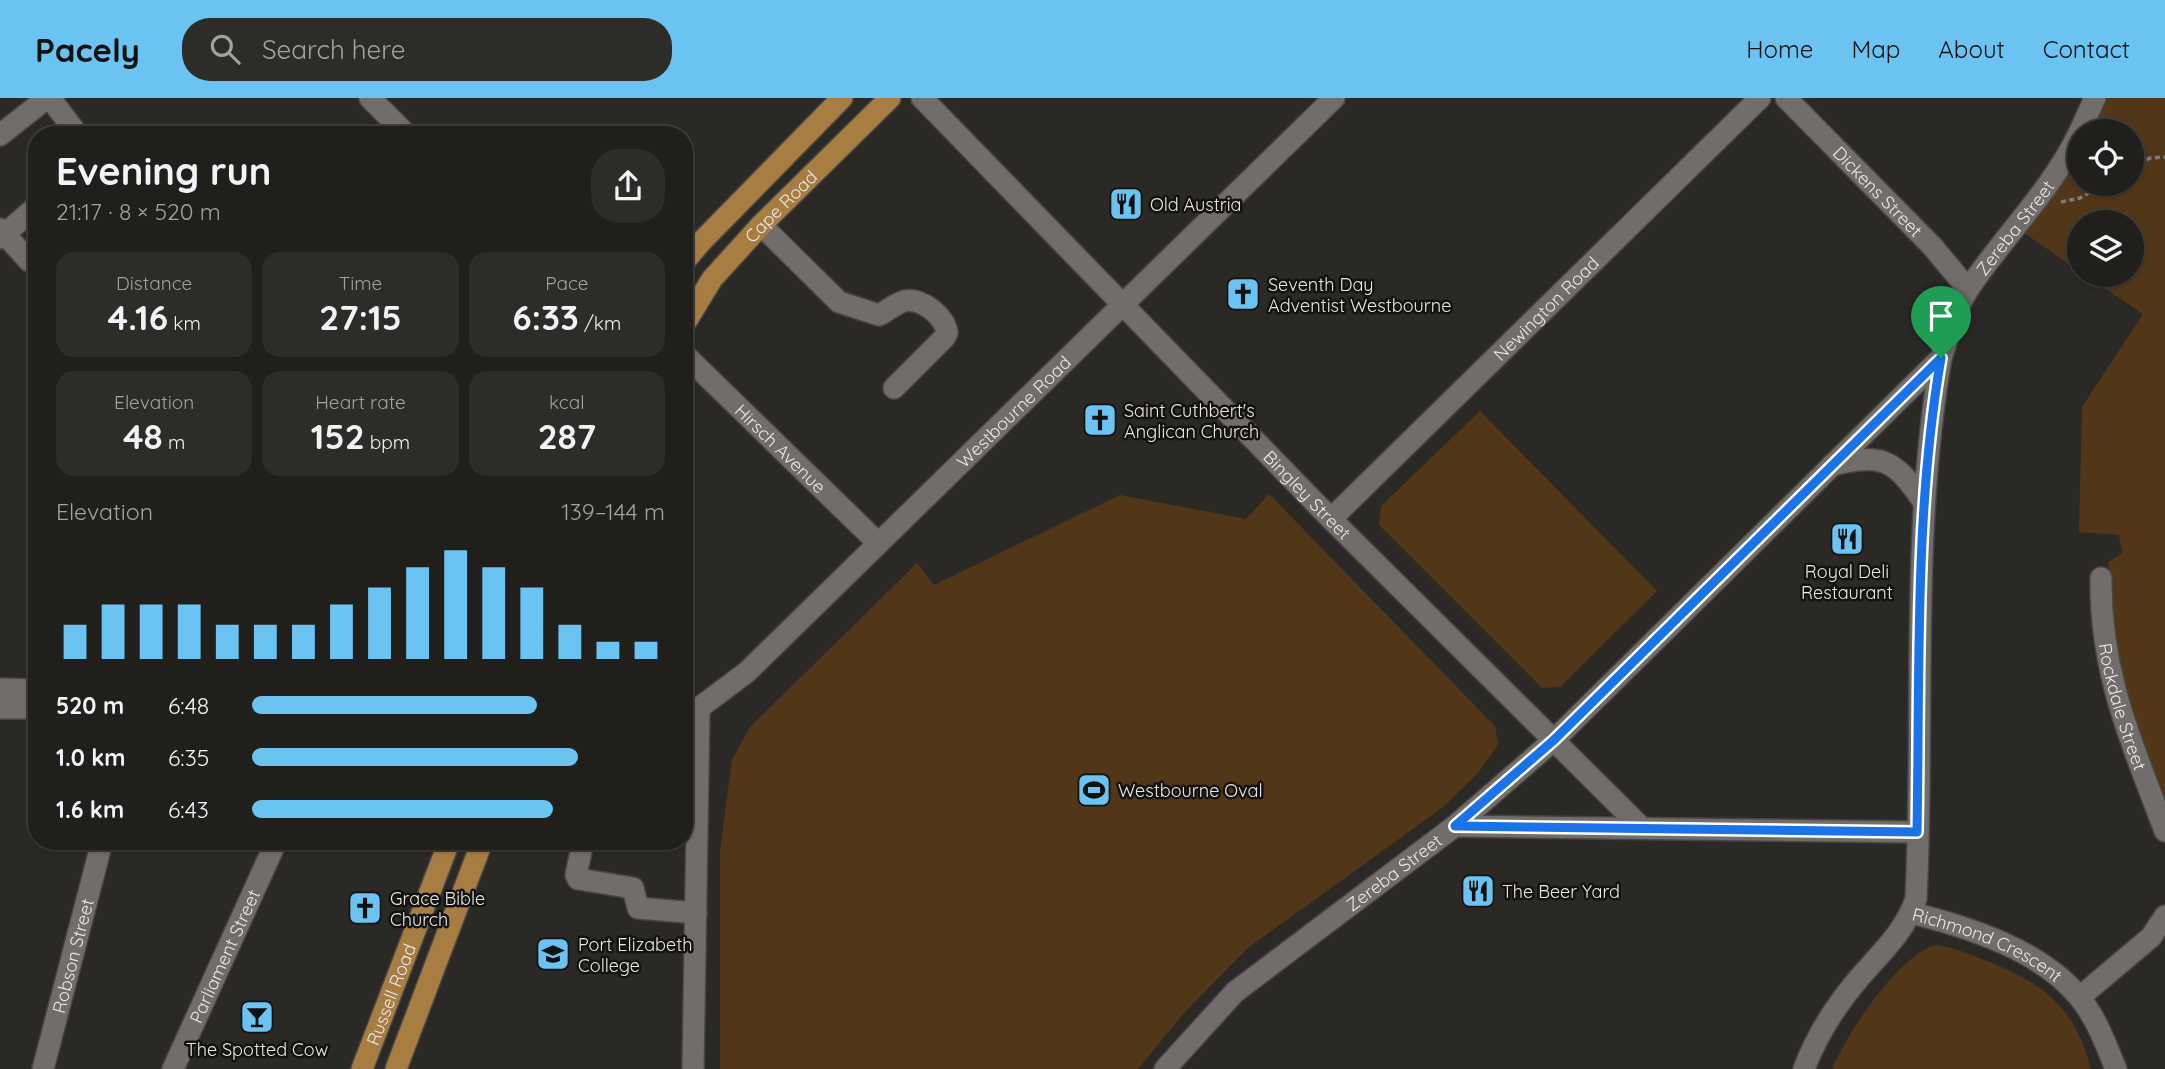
<!DOCTYPE html>
<meta charset="utf-8">
<style>
:root{--surface:#201f1c;--page:#2d2c29;--text:#f1f3f6;--muted:#a2a2a3;--line:#3d3d3b;--accent:#6ac3f1}
body{margin:0;font-family:Quicksand,sans-serif;background:var(--page);color:var(--text);height:100vh;display:flex;flex-direction:column;font-size:26px;white-space:nowrap}
*{box-sizing:border-box;margin:0}
p{font-size:23px;color:var(--muted)}
.icon{flex:none;width:38px;height:38px;fill:none;stroke:currentColor;stroke-width:2;stroke-linecap:round;stroke-linejoin:round}
.map{position:relative;flex:1;overflow:hidden}
.panel{position:absolute;left:28px;top:28px;width:665px;height:724px;display:flex;flex-direction:column;background:var(--surface);border-radius:28px;box-shadow:0 2px 5px #0004,0 0 0 2px var(--line)}
.panel>*{flex:none}
.buttons{position:absolute;left:2067px;top:21px;display:grid;gap:14px}
.buttons a{display:grid;place-items:center;width:77px;height:77px;border-radius:50%;background:var(--surface);box-shadow:0 2px 5px #0004,0 0 0 2px var(--line);font-size:35px}
.pin{position:absolute;display:grid;place-items:center;width:60px;height:60px;color:#fff;margin:-72px -30px;border-radius:50% 50% 50% 0;rotate:-45deg;box-shadow:0 0 7px #0007}
.pin .icon{rotate:45deg}
.round{display:grid;place-items:center;flex:none;width:74px;height:74px;border-radius:28px;background:var(--page)}
.overview{display:flex;align-items:center;justify-content:space-between;height:119px;padding:0 28px}
h1{font-size:38px;font-weight:700;line-height:52px}
.stats{display:grid;grid-template-columns:repeat(3,1fr);gap:10px;height:119px;padding:7px 28px}
.stats div{display:grid;align-content:center;border-radius:18px;background:var(--page);text-align:center}
.stats b{font-size:35px;font-weight:700}
.stats small{font-size:19px;font-weight:400}
.stats p{font-size:19px}
.chart{height:196px;padding:14px 28px}
.chart p{display:flex;justify-content:space-between}
.chart svg{width:100%;height:126px;margin-top:7px;stroke:var(--accent);stroke-width:6}
ul{padding:0 28px;list-style:none;font-size:23px}
li{display:grid;grid-template-columns:112px 84px 1fr;align-items:center;height:52px}
li i{height:18px;border-radius:9px;background:var(--accent)}
header{display:flex;align-items:center;gap:42px;box-sizing:border-box;height:98px;padding:0 35px;background:var(--accent);color:#111}
header strong{font-size:33px}
nav{display:flex;gap:38px;margin-inline-start:auto;font-size:24px}
.search{width:490px;height:63px;background:var(--page);display:flex;align-items:center;gap:18px;box-sizing:border-box;padding:0 24px;border-radius:28px;color:var(--muted);font-size:26px}
.map>svg:first-child{display:block}
.green{fill:#513717}
.lines{fill:none;stroke-linecap:round;stroke-linejoin:round}
.minor-casing{stroke:#474543;stroke-width:24}
.major-casing{stroke:#474543;stroke-width:24}
.path{stroke:#7e7c7a;stroke-width:3.5;stroke-dasharray:5 3.5;stroke-linecap:butt}
.minor{stroke:#716d6a;stroke-width:21}
.major{stroke:#a77d42;stroke-width:21}
.route-casing{stroke:#fff;stroke-width:14}
.route{stroke:#1a73e8;stroke-width:9}
.labels{text-anchor:middle;dominant-baseline:central;stroke-width:5;stroke-linejoin:round;paint-order:stroke}
.street-label{font-size:18px;fill:#eae8e6;stroke:#131210}
.poi-label{font-size:18px;fill:#eae8e6;stroke:#131210;text-anchor:start}
</style>
<header>
<strong>Pacely</strong>
<div class="search"><svg class="icon" aria-label="search" viewBox="0 0 24 24"><circle cx="10" cy="10" r="6"/><path d="M15 15l6 6"/></svg>Search here</div>
<nav><a>Home</a><a>Map</a><a>About</a><a>Contact</a></nav>
</header>
<div class="map">
<svg width="2165" height="971" viewBox="0 0 2165 971">
<rect width="100%" height="100%" fill="#2b2926"/>
<path class="green" d="M2106,0H2165V710L2118,579L2111,528L2108,464L2122,455L2119,437L2079,434L2082,309L2143,216L2085,177H2132V124H2079V173L2024,135L2079,60V86H2132V33H2094Z
M1480,313L1657,493L1560,589L1542,590L1379,427L1381,408Z
M1269,396L1495,628L1498,647L1478,675L1442,710L1249,849L1184,915L1138,971H720V753L732,662L750,629L917,465L934,487L1120,397L1246,421Z
M1935,847C1954,849 1969,856 1987,863C2044,886 2075,909 2091,971H1832C1848,934 1896,860 1935,847Z"/>
<g class="lines">
<defs>
<g id="minor">
<path d="M50,0L78,37"/>
<path d="M370,0L407,37"/>
<path id="s1" d="M922,0L1331,421L1640,728"/>
<path id="s2" d="M1786,0L1932,148L1968,191"/>
<path d="M2080,33L2095,0"/>
<path d="M0,37L47,0"/>
<path d="M761,127L839,204L879,217C887,213 896,205 905,203C921,199 946,219 947,235L944,240L894,290"/>
<path d="M0,131L29,163"/>
<path d="M0,140L37,108"/>
<path id="s3" d="M684,256L878,445"/>
<path d="M1832,367C1882,355 1894,361 1923,403"/>
<path id="s4" d="M1331,421L1760,0"/>
<path id="s5" d="M2101,480C2100,576 2132,645 2165,733"/>
<path d="M0,591L37,592"/>
<path d="M0,610H37"/>
<path id="s6" d="M684,613L699,610L747,574L1334,0"/>
<path d="M1455,728L1917,734"/>
<path d="M583,744L576,777L578,781L633,790L638,810L696,815"/>
<path id="s7" d="M1912,815C1968,829 2041,852 2079,899C2096,919 2106,947 2116,971"/>
<path d="M2080,899L2151,839L2165,818"/>
<path id="s8" d="M43,971L102,744"/>
<path id="s9" d="M173,971L276,744"/>
<path d="M693,971L699,610"/>
<path id="s10" d="M1165,971L1235,894L1455,728L1554,642L1941,260C1949,237 1955,211 1969,190C2005,137 2051,93 2079,35"/>
<path d="M1804,971C1817,936 1836,907 1860,879C1882,854 1905,833 1916,801C1925,621 1910,439 1941,260"/>
</g>
<g id="major">
<path d="M684,164L700,145L842,0"/>
<path id="s11" d="M684,227L712,181L761,127L890,0"/>
<path id="s12" d="M362,971L449,744"/>
<path d="M396,971L482,744"/>
</g>
</defs>
<use href="#minor" class="minor-casing"/>
<use href="#major" class="major-casing"/>
<path class="path" d="M2132,70L2150,60L2165,59
M2061,104L2080,100L2105,86"/>
<use href="#minor" class="minor"/>
<use href="#major" class="major"/>
</g>
<g class="lines">
<defs>
<path id="route" d="M1941,260C1914,416 1920,576 1917,734L1455,728L1554,642Z"/>
</defs>
<use href="#route" class="route-casing"/>
<use href="#route" class="route"/>
</g>
<defs>
<symbol id="restaurant-square" viewBox="-11 -11 22 22"><rect x="-9" y="-9" width="18" height="18" rx="4" fill="#6ac3f1" stroke="#131210"/><path d="M-5-6h1v4h1v-4h1v4h1v-4h1v5L-1.5 .5V6h-2V.5L-5-1ZM5-6V6H3V1.5H1.5Q1.5-4 5-6Z" fill="#111"/></symbol>
<symbol id="church-square" viewBox="-11 -11 22 22"><rect x="-9" y="-9" width="18" height="18" rx="4" fill="#6ac3f1" stroke="#131210"/><path d="M-1.2-6h2.4v3.5h3.3v2.4h-3.3V6h-2.4V-.1h-3.3v-2.4h3.3Z" fill="#111"/></symbol>
<symbol id="stadium-square" viewBox="-11 -11 22 22"><rect x="-9" y="-9" width="18" height="18" rx="4" fill="#6ac3f1" stroke="#131210"/><path d="M0-5a6.5 5 0 1 0 0 10a6.5 5 0 1 0 0-10ZM-3.5-1.8h7v3.6h-7Z" fill="#111"/></symbol>
<symbol id="university-square" viewBox="-11 -11 22 22"><rect x="-9" y="-9" width="18" height="18" rx="4" fill="#6ac3f1" stroke="#131210"/><path d="M0-5L7-2L0 1L-7-2ZM-4 1L0 2.5L4 1V4Q0 6-4 4Z" fill="#111"/></symbol>
<symbol id="bar-square" viewBox="-11 -11 22 22"><rect x="-9" y="-9" width="18" height="18" rx="4" fill="#6ac3f1" stroke="#131210"/><path d="M-6-5H6L.8 .8V4.5H3.5V6h-7V4.5H-.8V.8Z" fill="#111"/></symbol>
</defs>
<g fill-rule="evenodd">
<use href="#restaurant-square" x="1107" y="87" width="38" height="38"/>
<use href="#church-square" x="1224" y="177" width="38" height="38"/>
<use href="#church-square" x="1081" y="303" width="38" height="38"/>
<use href="#restaurant-square" x="1828" y="422" width="38" height="38"/>
<use href="#stadium-square" x="1075" y="673" width="38" height="38"/>
<use href="#restaurant-square" x="1459" y="774" width="38" height="38"/>
<use href="#church-square" x="346" y="791" width="38" height="38"/>
<use href="#university-square" x="534" y="837" width="38" height="38"/>
<use href="#bar-square" x="238" y="900" width="38" height="38"/>
</g>
<g class="labels">
<g class="street-label">
<text stroke="none"><textPath href="#s2" startOffset="131">Dickens Street</textPath></text>
<text stroke="none"><textPath href="#s11" startOffset="154">Cape Road</textPath></text>
<text stroke="none"><textPath href="#s10" startOffset="1206">Zereba Street</textPath></text>
<text stroke="none"><textPath href="#s4" startOffset="301">Newington Road</textPath></text>
<text stroke="none"><textPath href="#s6" startOffset="448">Westbourne Road</textPath></text>
<text stroke="none"><textPath href="#s3" startOffset="135">Hirsch Avenue</textPath></text>
<text stroke="none"><textPath href="#s1" startOffset="553">Bingley Street</textPath></text>
<text stroke="none"><textPath href="#s5" startOffset="131">Rockdale Street</textPath></text>
<text stroke="none"><textPath href="#s10" startOffset="303">Zereba Street</textPath></text>
<text stroke="none"><textPath href="#s7" startOffset="82">Richmond Crescent</textPath></text>
<text stroke="none"><textPath href="#s8" startOffset="117">Robson Street</textPath></text>
<text stroke="none"><textPath href="#s9" startOffset="124">Parliament Street</textPath></text>
<text stroke="none"><textPath href="#s12" startOffset="80">Russell Road</textPath></text>
</g>
<g class="poi-label">
<text x="1150" y="106">Old Austria</text>
<text x="1268" y="186">Seventh Day<tspan x="1268" dy="21">Adventist Westbourne</tspan></text>
<text x="1124" y="312">Saint Cuthbert's<tspan x="1124" dy="21">Anglican Church</tspan></text>
<text x="1847" y="473" text-anchor="middle">Royal Deli<tspan x="1847" dy="21">Restaurant</tspan></text>
<text x="1118" y="692">Westbourne Oval</text>
<text x="1502" y="793">The Beer Yard</text>
<text x="390" y="800">Grace Bible<tspan x="390" dy="21">Church</tspan></text>
<text x="578" y="846">Port Elizabeth<tspan x="578" dy="21">College</tspan></text>
<text x="257" y="951" text-anchor="middle">The Spotted Cow</text>
</g>
</g>
</svg>
<div class="buttons">
<a><svg class="icon" aria-label="locate" viewBox="0 0 24 24"><circle cx="12" cy="12" r="6"/><path d="M12 2v4M12 18v4M2 12h4M18 12h4"/></svg></a>
<a><svg class="icon" aria-label="layers" viewBox="0 0 24 24"><path d="M12 4l9 5-9 5-9-5zM3 14l9 5 9-5"/></svg></a>
</div>
<div class="pin" style="left:1941px;top:260px;background:#1e9e55"><svg class="icon" aria-label="arrive" viewBox="0 0 24 24"><path d="M6 21V4h12l-3 4 3 4H6"/></svg></div>
<section class="panel">
<div class="overview"><div><h1>Evening run</h1><p>21:17 · 8 × 520 m</p></div><a class="round"><svg class="icon" aria-label="share" viewBox="0 0 24 24"><path d="M12 15V3M7 8l5-5 5 5M5 13v7h14v-7"/></svg></a></div>
<div class="stats">
<div><p>Distance</p><b>4.16<small> km</small></b></div>
<div><p>Time</p><b>27:15</b></div>
<div><p>Pace</p><b>6:33<small> /km</small></b></div>
</div>
<div class="stats">
<div><p>Elevation</p><b>48<small> m</small></b></div>
<div><p>Heart rate</p><b>152<small> bpm</small></b></div>
<div><p>kcal</p><b>287</b></div>
</div>
<div class="chart"><p><span>Elevation</span>139–144 m</p>
<svg viewBox="0 0 160 44" preserveAspectRatio="none"><path d="M5 44V32M15 44V25M25 44V25M35 44V25M45 44V32M55 44V32M65 44V32M75 44V25M85 44V19M95 44V12M105 44V6M115 44V12M125 44V19M135 44V32M145 44V38M155 44V38"/></svg>
</div>
<ul>
<li><b>520 m</b>6:48<i style="width:69%"></i></li>
<li><b>1.0 km</b>6:35<i style="width:79%"></i></li>
<li><b>1.6 km</b>6:43<i style="width:73%"></i></li>
</ul>
</section>
</div>
